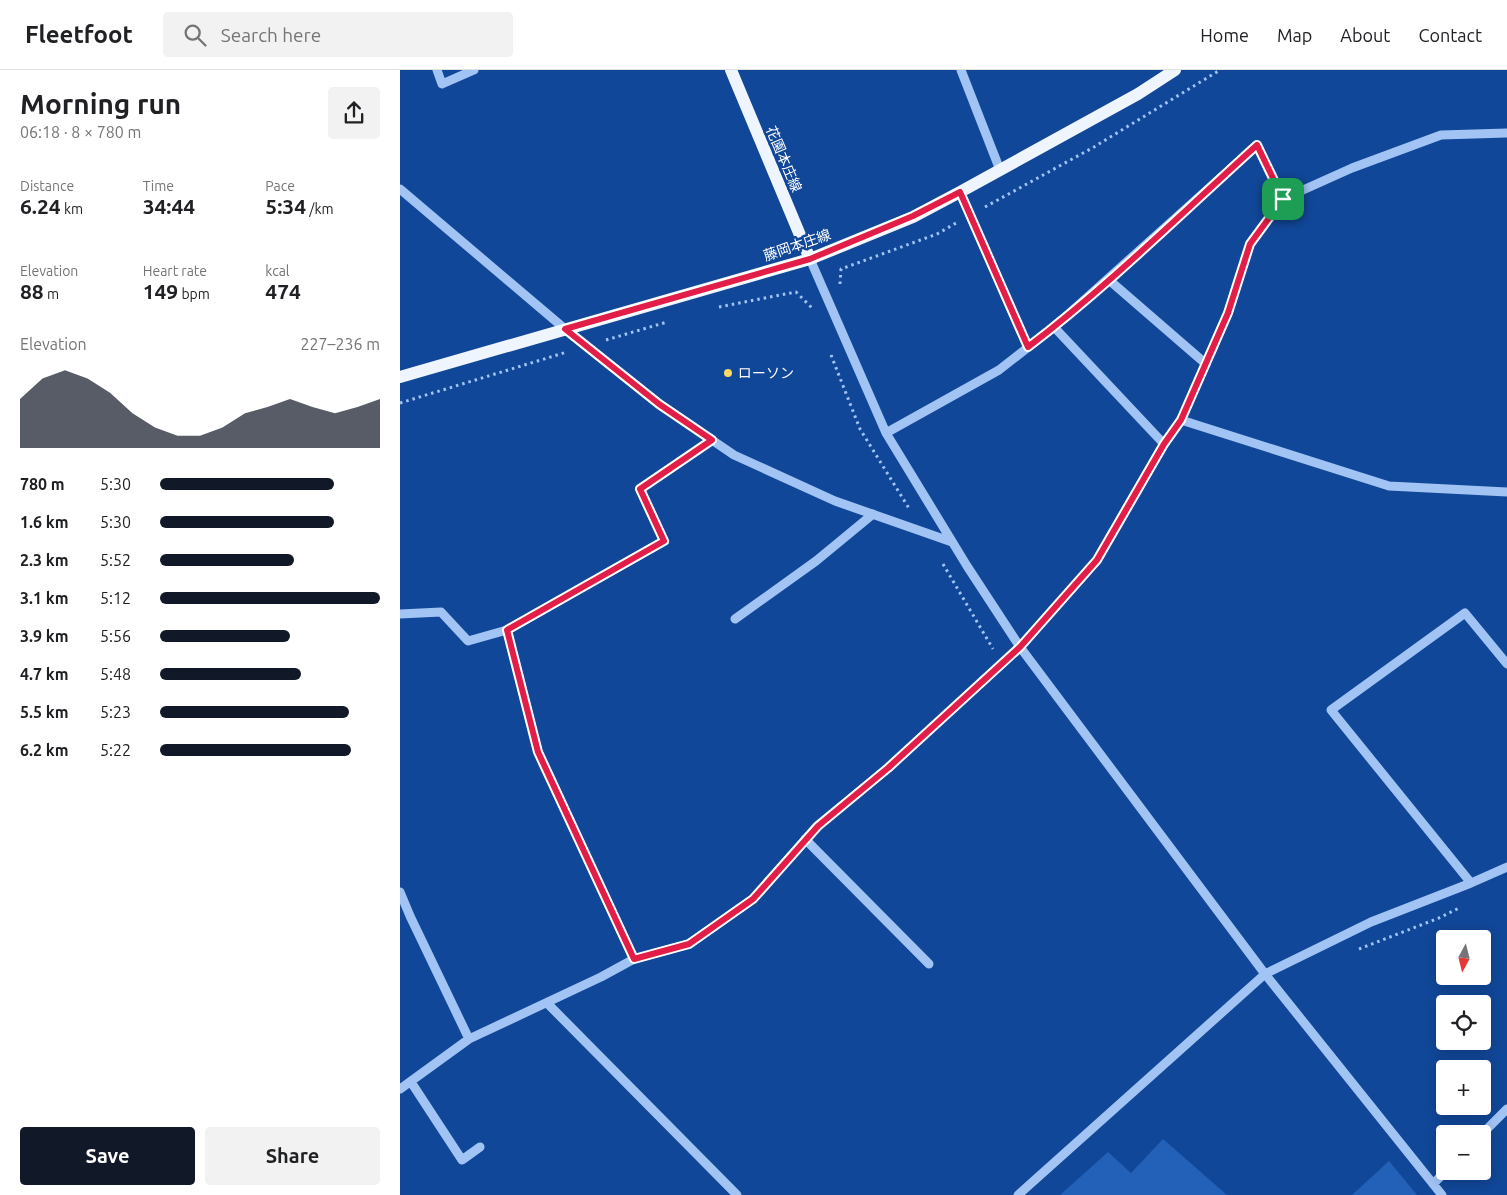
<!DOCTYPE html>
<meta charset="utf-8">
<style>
:root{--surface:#fff;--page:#f2f2f2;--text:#202124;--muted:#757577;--line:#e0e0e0;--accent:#111827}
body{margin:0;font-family:Ubuntu,"Noto Sans JP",sans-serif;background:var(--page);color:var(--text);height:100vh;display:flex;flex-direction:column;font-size:19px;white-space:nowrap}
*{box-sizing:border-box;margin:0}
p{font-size:16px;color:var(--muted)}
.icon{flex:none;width:28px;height:28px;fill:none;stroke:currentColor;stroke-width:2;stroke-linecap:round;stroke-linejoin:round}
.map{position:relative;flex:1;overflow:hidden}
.sheet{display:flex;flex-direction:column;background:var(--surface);width:400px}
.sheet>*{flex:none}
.needle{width:32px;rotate:187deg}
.buttons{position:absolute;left:1036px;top:860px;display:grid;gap:10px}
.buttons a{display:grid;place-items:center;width:55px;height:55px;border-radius:5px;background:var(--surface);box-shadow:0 2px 12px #0003;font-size:25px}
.pin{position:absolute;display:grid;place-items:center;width:42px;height:42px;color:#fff;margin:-21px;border-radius:10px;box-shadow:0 2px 8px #0006}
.round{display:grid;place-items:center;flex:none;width:52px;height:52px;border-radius:5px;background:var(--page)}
.summary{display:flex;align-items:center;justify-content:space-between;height:85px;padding:0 20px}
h1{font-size:28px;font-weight:700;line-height:38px}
.stats{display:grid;grid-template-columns:repeat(3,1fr);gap:8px;height:85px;padding:5px 20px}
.stats div{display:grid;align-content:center}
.stats b{font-size:21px;font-weight:700}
.stats small{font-size:14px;font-weight:400}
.stats p{font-size:14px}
.chart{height:140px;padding:10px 20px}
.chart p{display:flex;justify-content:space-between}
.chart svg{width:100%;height:90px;margin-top:5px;fill:var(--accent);opacity:.7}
.button{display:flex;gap:10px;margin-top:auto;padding:10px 20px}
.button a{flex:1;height:58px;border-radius:5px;background:var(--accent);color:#fff;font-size:20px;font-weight:700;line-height:58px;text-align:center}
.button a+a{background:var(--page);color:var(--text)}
ul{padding:0 20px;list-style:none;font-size:16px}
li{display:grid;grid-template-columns:80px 60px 1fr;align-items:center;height:38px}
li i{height:12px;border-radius:6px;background:var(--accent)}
header{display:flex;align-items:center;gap:30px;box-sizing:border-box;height:70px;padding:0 25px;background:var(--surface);border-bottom:1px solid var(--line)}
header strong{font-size:24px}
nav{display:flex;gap:28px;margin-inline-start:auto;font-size:18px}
.search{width:350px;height:45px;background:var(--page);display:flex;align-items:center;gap:12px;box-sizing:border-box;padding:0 18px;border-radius:5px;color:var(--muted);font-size:19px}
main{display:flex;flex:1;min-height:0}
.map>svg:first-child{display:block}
.green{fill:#2361b8}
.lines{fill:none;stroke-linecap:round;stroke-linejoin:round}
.path{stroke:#a2c4f4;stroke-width:3;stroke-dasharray:2.5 4;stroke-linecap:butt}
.minor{stroke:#a2c4f4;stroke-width:9}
.major{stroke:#eff5ff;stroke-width:12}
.route-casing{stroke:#fff;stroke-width:10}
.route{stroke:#e11d48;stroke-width:6}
.poi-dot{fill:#ffd865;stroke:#114798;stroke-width:2}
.labels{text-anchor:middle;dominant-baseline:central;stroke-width:5;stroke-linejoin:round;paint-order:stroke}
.street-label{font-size:14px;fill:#fff;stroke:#114798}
.poi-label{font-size:14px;fill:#fff;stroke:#114798;text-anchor:start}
</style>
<header>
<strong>Fleetfoot</strong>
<div class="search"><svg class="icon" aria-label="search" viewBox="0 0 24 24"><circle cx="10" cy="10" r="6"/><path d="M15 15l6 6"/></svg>Search here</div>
<nav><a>Home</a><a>Map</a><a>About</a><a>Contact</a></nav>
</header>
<main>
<section class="sheet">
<div class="summary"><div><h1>Morning run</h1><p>06:18 · 8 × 780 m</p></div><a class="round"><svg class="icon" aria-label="share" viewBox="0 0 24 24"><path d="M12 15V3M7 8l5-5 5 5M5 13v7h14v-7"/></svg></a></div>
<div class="stats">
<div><p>Distance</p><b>6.24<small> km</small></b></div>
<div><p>Time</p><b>34:44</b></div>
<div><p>Pace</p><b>5:34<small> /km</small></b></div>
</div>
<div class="stats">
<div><p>Elevation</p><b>88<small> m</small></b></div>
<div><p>Heart rate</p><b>149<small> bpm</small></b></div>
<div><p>kcal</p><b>474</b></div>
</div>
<div class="chart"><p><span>Elevation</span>227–236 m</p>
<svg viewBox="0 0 160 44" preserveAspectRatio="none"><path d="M0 44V20L10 10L20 6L30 10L40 17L50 27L60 34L70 38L80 38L90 34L100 27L110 24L120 20L130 24L140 27L150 24L160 20V44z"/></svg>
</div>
<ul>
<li><b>780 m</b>5:30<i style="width:79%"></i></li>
<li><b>1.6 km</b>5:30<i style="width:79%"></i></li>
<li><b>2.3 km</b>5:52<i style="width:61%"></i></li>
<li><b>3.1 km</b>5:12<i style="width:100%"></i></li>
<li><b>3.9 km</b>5:56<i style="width:59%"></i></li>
<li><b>4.7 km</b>5:48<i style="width:64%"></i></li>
<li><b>5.5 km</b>5:23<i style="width:86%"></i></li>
<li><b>6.2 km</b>5:22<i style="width:87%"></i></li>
</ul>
<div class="button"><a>Save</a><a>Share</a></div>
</section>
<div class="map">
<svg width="1107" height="1125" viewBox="0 0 1107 1125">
<rect width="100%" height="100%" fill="#114798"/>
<path class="green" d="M763,1069L827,1125H660L708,1082L731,1103Z
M989,1091L1017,1125H952Z"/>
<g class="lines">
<path class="path" d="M585,137L694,77L820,0
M440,214L441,199L537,164L556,153
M319,237L396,222L412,238
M206,270L267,252
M431,285L460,359L510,440
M0,333L167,282
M543,494L593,579
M959,879L1039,848L1059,838"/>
<path class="minor" d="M37,0L42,14L74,0
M561,0L600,100
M0,119L165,259L259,334L334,385L435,431L552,472
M560,122L628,277
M410,189L486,363L567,496L620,577L865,904L1042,1125
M709,210L806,294
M654,257L764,374
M781,350L989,416L1107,422
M486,363L599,300L654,257L857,75L883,129
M0,544L41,542L68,571L107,560L264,471L240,419L312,370
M335,549L416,491L473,444
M107,560L138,682L234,889
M405,769L529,894
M1071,813L931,640L1065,543L1107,594
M0,822L10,846L69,969
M147,933L337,1125
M11,1012L62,1090L80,1077
M0,1019L69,969L201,907L234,889L289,874L353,829L417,756L488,698L620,577L697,490L764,374L781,350L828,243L850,174L883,129L952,98L1041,65L1107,63
M1082,1064L1107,1039
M1033,1114L1046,1101
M618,1125L865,904L971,852L1071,813L1107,797"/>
<path class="major" d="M331,0L410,189
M0,307L410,189L513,147L560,122L738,24L775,0"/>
</g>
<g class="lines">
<defs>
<path id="route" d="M857,75L883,129L850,174L828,243L781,350L764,374L697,490L620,577L488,698L418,756L353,829L289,874L234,889L138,682L107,560L264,471L240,419L312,370L259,334L165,259L410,189L513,146L560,122L628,277C708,216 782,143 857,75Z"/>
</defs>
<use href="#route" class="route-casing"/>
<use href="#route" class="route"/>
</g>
<circle class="poi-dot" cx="328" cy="303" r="5"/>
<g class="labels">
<g class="street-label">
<text transform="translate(384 89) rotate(67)">花園本庄線</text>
<text transform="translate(397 175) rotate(-19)">藤岡本庄線</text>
</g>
<g class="poi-label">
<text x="338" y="303">ローソン</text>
</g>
</g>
</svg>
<div class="buttons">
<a><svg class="needle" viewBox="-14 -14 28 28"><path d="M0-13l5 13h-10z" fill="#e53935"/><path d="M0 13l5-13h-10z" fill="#757577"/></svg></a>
<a><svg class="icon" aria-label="locate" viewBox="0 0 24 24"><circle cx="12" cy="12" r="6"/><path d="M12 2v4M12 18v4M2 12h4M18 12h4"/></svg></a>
<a>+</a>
<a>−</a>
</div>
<div class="pin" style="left:883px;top:129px;background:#1e9e55"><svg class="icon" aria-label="arrive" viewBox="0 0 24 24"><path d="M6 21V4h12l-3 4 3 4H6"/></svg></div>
</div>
</main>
